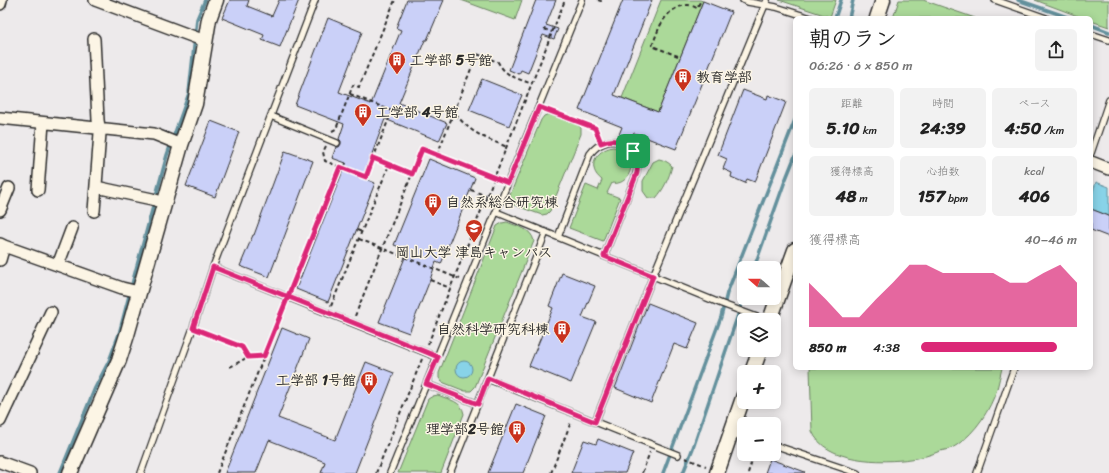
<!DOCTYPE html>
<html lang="ja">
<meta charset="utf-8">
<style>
:root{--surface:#fff;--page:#f2f2f2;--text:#222;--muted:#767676;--accent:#db2777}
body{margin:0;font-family:Sriracha,"Klee One",sans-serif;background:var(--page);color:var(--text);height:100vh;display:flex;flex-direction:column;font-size:15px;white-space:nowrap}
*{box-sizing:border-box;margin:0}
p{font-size:13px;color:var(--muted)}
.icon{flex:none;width:22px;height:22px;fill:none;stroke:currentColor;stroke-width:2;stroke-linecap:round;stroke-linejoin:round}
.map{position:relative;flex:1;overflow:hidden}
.sheet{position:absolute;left:793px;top:16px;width:300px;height:354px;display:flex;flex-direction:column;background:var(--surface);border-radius:6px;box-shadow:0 2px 10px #0003}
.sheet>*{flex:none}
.needle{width:26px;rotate:291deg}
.fabs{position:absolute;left:737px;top:261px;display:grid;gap:8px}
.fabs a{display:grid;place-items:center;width:44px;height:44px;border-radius:6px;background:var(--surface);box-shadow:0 2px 10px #0003;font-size:20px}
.pin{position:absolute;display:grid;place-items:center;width:34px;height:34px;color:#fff;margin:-17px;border-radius:8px;box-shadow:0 2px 6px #0006}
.round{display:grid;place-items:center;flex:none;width:42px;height:42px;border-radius:6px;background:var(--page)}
.summary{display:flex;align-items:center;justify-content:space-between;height:68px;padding:0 16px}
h1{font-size:22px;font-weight:700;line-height:30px}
.stats{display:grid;grid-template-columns:repeat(3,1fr);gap:6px;height:68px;padding:4px 16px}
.stats div{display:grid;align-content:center;border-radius:6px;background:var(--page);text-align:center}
.stats b{font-size:17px;font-weight:700}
.stats small{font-size:11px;font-weight:400}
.stats p{font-size:11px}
.chart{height:112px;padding:8px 16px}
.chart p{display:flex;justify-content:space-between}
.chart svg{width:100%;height:72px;margin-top:4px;fill:var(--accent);opacity:.7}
ul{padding:0 16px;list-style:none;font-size:13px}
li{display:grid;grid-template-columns:64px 48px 1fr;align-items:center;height:30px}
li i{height:10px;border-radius:5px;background:var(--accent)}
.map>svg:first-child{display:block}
.green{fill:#abd999;stroke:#6b8262}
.water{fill:#88d3e8;stroke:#63909c}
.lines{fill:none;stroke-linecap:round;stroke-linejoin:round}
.stream{stroke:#63909c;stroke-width:3.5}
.building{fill:#cad0f8;stroke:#2b2b2b}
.service-casing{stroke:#2b2b2b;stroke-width:8}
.minor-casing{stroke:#2b2b2b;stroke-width:14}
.tertiary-casing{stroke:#2b2b2b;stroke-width:17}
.path{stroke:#2b2b2b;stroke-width:2;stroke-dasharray:4 3;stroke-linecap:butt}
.service{stroke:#fcf5e5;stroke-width:5.5}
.minor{stroke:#fcf5e5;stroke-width:11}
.tertiary{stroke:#fcf5e5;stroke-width:14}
.route-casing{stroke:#fff;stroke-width:8}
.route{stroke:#db2777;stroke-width:5}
.labels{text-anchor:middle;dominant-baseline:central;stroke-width:3;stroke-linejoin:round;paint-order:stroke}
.poi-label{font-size:14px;font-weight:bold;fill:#2b2b2b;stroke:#fcf5e5;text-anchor:start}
</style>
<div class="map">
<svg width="1109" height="473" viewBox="0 0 1109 473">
<rect width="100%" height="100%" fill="#edeaeb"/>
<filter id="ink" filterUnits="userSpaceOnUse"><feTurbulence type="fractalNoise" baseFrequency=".025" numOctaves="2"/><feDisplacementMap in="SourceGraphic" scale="8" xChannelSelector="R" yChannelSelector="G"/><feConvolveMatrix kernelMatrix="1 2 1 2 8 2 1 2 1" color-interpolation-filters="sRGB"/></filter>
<g filter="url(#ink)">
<path class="green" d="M461,0H522L515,20Z
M661,0H700L703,1L658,112L622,98Z
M779,0H836L830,17Z
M899,0H923L975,18H893Z
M1035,0H1109V27L1091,21V18H1083Z
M549,114L577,124L581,128V134L550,211L547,214L542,215L514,205L511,201L510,195L541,120L544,116Z
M613,147C619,148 624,150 628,154C635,162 630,181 618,183C616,184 614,183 612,183L607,193L620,198L603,241L569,228L586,185L598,190L602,180C586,168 595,150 613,147Z
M659,159C664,160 668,162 672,166C669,178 664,189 656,198H648L643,191V181L653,162Z
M507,222C518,227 531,228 534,241L475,387L471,391H465L442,382L439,378V373L497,226L502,223Z
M810,368H1002C1000,375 999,382 997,389C990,410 976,432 957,445C953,448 946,450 940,451C931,455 920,458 911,459C882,463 825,463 812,431Z
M438,395C449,400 462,401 464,414L441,473H398L428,399L433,396Z"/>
<path class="water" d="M1096,182L1109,187V216L1091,209V198Z
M456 369a8 8 0 1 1 16 0a8 8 0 1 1-16 0Z"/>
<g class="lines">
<path class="stream" d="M1018,0L1070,18
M835,18L841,0
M849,18L853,0
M1091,25L1109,32
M754,268L785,181L795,156
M60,473L95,388L109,361L119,334L135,273L167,155L189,93L197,19L205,0
M663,473L721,317L727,293L795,120
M683,473L693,448L744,297"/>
</g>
<path class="building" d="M230,0H249L247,6L272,16L279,0H299L280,47L262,40L264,35L222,18Z
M407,0H444L427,40H425L399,103L447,123L439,141L385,119L363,178L375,183L328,302L296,289L346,163L332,158L336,147H339L341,144V141L339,139L344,124L295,105L328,18L362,32L339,92L371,104L401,30L396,28Z
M536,0H556L546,25L558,29L554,39L543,35L528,73L521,70L519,74L509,70Z
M623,0H652L614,95L658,112L703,1L731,12L676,149L634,133L630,142L618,137L622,127L579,110Z
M482,79L522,95L509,126L469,110Z
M743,90L767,99L768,95L786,102L755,182L747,179L745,183L731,177L732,173L723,169L727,159L718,155Z
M211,121L239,132L215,197L186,186Z
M285,151L313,161L269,277L240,266L253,235H254Z
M429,159L475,178L441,264L436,262L430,280L409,333L379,322L408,250L394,245Z
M1091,209L1109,216V237L1091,230Z
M562,273L595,286L582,317L596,322L571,383L529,366L553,308L549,306Z
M648,303L698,323L687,349L674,344L651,403L615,388Z
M282,328L309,339L278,418L335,440L366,362L394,373L355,473H321L325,462L269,440L256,473H225Z
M516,404L546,416L523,473H488Z
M598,439L633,453L625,473H571L584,440L596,444Z
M770,459L805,472L804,473H765Z"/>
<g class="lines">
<defs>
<path id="service" d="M743,0L748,2L776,7L811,18
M995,0L1046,18
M1091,34L1109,40
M271,116L337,143
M1091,153L1109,100
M496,212L722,304L765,320
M558,237L590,154C610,127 647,147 635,178L604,256
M213,267L437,357
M488,379L678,455
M426,384L478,404
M595,422L653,276L767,0
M731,433L744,437
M774,445L857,473
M141,473L193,328L213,267L315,0
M390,473L582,0
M450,473L546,232
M977,473L1014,368"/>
<path id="minor" d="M95,0L205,41
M0,4L1,0
M94,39L98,120L100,133L94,211
M0,118L154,134L181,145
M1091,162L1109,169
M96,187L152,199L165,203
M38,190L43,123
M0,210L9,188
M0,244L4,246L0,260
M4,246L122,288L139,292
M58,265L72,228
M0,421L51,312
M0,462L30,473"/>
<path id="tertiary" d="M877,18L883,0
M770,320L795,250
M752,372L760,350
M70,473L119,360L127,335L181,145L195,104L209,19L216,0
M717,473L744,395"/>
</defs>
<use href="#service" class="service-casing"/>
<use href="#minor" class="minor-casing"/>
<use href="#tertiary" class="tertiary-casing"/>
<path class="path" d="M598,0L601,1V0
M544,29L552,32
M678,56L652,46C658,31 662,14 679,7C681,6 685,5 688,5C691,5 695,7 697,8L701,0
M350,94L392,111
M545,109L595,128L598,136
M454,112L477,54L498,62C506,77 517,78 532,84
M332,131L336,129L353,85L359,87L395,0
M326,146L323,152L325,161L340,167
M437,155L454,112C470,133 483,137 507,147
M371,157L412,174L422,149L499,180
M344,169L366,177L393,108
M471,190L487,196
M357,230L362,232
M359,239L460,279
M430,280L450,288
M291,290L340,167L344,169L346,163
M331,306L389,165
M355,316L412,174
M200,330L242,347L248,357
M774,341L778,330
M428,344L565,0
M230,367L248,357L264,356
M685,458L706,466
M217,473L285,305
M376,473L422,359
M551,473L571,422
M642,473L650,452
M748,473L754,454"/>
<use href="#service" class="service"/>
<use href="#minor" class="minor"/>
<use href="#tertiary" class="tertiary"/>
</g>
</g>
<g class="lines" filter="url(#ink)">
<defs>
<path id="route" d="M633,151C624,141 613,138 601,143L595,128L539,107L508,183L422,149L412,174L373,158L366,177L340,167L264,356L248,357L242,347L193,328L213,267C288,297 363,326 438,357L426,384L478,404L488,378L595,422L653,276L604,256L637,173C638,165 637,158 633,151"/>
</defs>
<use href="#route" class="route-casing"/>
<use href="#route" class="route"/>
</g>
<defs>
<symbol id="building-pin" viewBox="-11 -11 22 30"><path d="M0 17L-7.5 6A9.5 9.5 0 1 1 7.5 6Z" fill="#c8321e" stroke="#fcf5e5"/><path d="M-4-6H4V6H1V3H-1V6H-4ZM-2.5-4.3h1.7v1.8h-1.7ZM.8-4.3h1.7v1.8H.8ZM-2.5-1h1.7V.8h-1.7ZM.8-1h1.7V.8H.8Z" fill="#fff"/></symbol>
<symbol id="university-pin" viewBox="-11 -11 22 30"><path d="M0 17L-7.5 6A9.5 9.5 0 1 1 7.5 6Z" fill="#c8321e" stroke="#fcf5e5"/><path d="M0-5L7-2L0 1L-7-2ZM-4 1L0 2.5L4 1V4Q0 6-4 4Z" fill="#fff"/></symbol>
</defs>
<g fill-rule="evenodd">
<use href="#building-pin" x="387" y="50" width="20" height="27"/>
<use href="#building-pin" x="673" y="67" width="20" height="27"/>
<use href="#building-pin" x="353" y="102" width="20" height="27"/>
<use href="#building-pin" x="423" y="192" width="20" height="27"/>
<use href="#university-pin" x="464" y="218" width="20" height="27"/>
<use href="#building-pin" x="552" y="319" width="20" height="27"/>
<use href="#building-pin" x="359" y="370" width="20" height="27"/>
<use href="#building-pin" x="507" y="419" width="20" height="27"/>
</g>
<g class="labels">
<g class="poi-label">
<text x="410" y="60">工学部 5号館</text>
<text x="696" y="77">教育学部</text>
<text x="376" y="112">工学部 4号館</text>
<text x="446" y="202">自然系総合研究棟</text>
<text x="474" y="252" text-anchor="middle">岡山大学 津島キャンパス</text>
<text x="549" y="329" text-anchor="end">自然科学研究科棟</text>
<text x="356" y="380" text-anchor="end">工学部 1号館</text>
<text x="504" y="429" text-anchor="end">理学部2号館</text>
</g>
</g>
</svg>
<div class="fabs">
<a><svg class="needle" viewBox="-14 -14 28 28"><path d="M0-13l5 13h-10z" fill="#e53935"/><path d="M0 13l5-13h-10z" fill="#767676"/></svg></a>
<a><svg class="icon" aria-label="layers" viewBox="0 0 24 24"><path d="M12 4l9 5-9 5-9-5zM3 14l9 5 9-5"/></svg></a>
<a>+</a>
<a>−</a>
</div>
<div class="pin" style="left:633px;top:151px;background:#1e9e55"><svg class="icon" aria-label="arrive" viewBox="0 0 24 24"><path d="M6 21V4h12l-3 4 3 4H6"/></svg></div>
<section class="sheet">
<div class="summary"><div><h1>朝のラン</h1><p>06:26 · 6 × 850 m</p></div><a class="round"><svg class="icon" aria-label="share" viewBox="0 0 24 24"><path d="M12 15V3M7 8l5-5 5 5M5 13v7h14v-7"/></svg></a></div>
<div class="stats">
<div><p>距離</p><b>5.10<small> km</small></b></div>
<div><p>時間</p><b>24:39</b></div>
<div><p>ペース</p><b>4:50<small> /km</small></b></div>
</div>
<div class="stats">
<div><p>獲得標高</p><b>48<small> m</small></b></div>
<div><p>心拍数</p><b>157<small> bpm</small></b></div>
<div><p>kcal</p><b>406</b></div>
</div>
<div class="chart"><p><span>獲得標高</span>40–46 m</p>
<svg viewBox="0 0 160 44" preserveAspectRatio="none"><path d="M0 44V17L10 27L20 38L30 38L40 27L50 17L60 6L70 6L80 11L90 11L100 11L110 11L120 17L130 17L140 11L150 6L160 17V44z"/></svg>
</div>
<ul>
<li><b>850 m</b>4:38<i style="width:87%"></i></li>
</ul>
</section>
</div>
